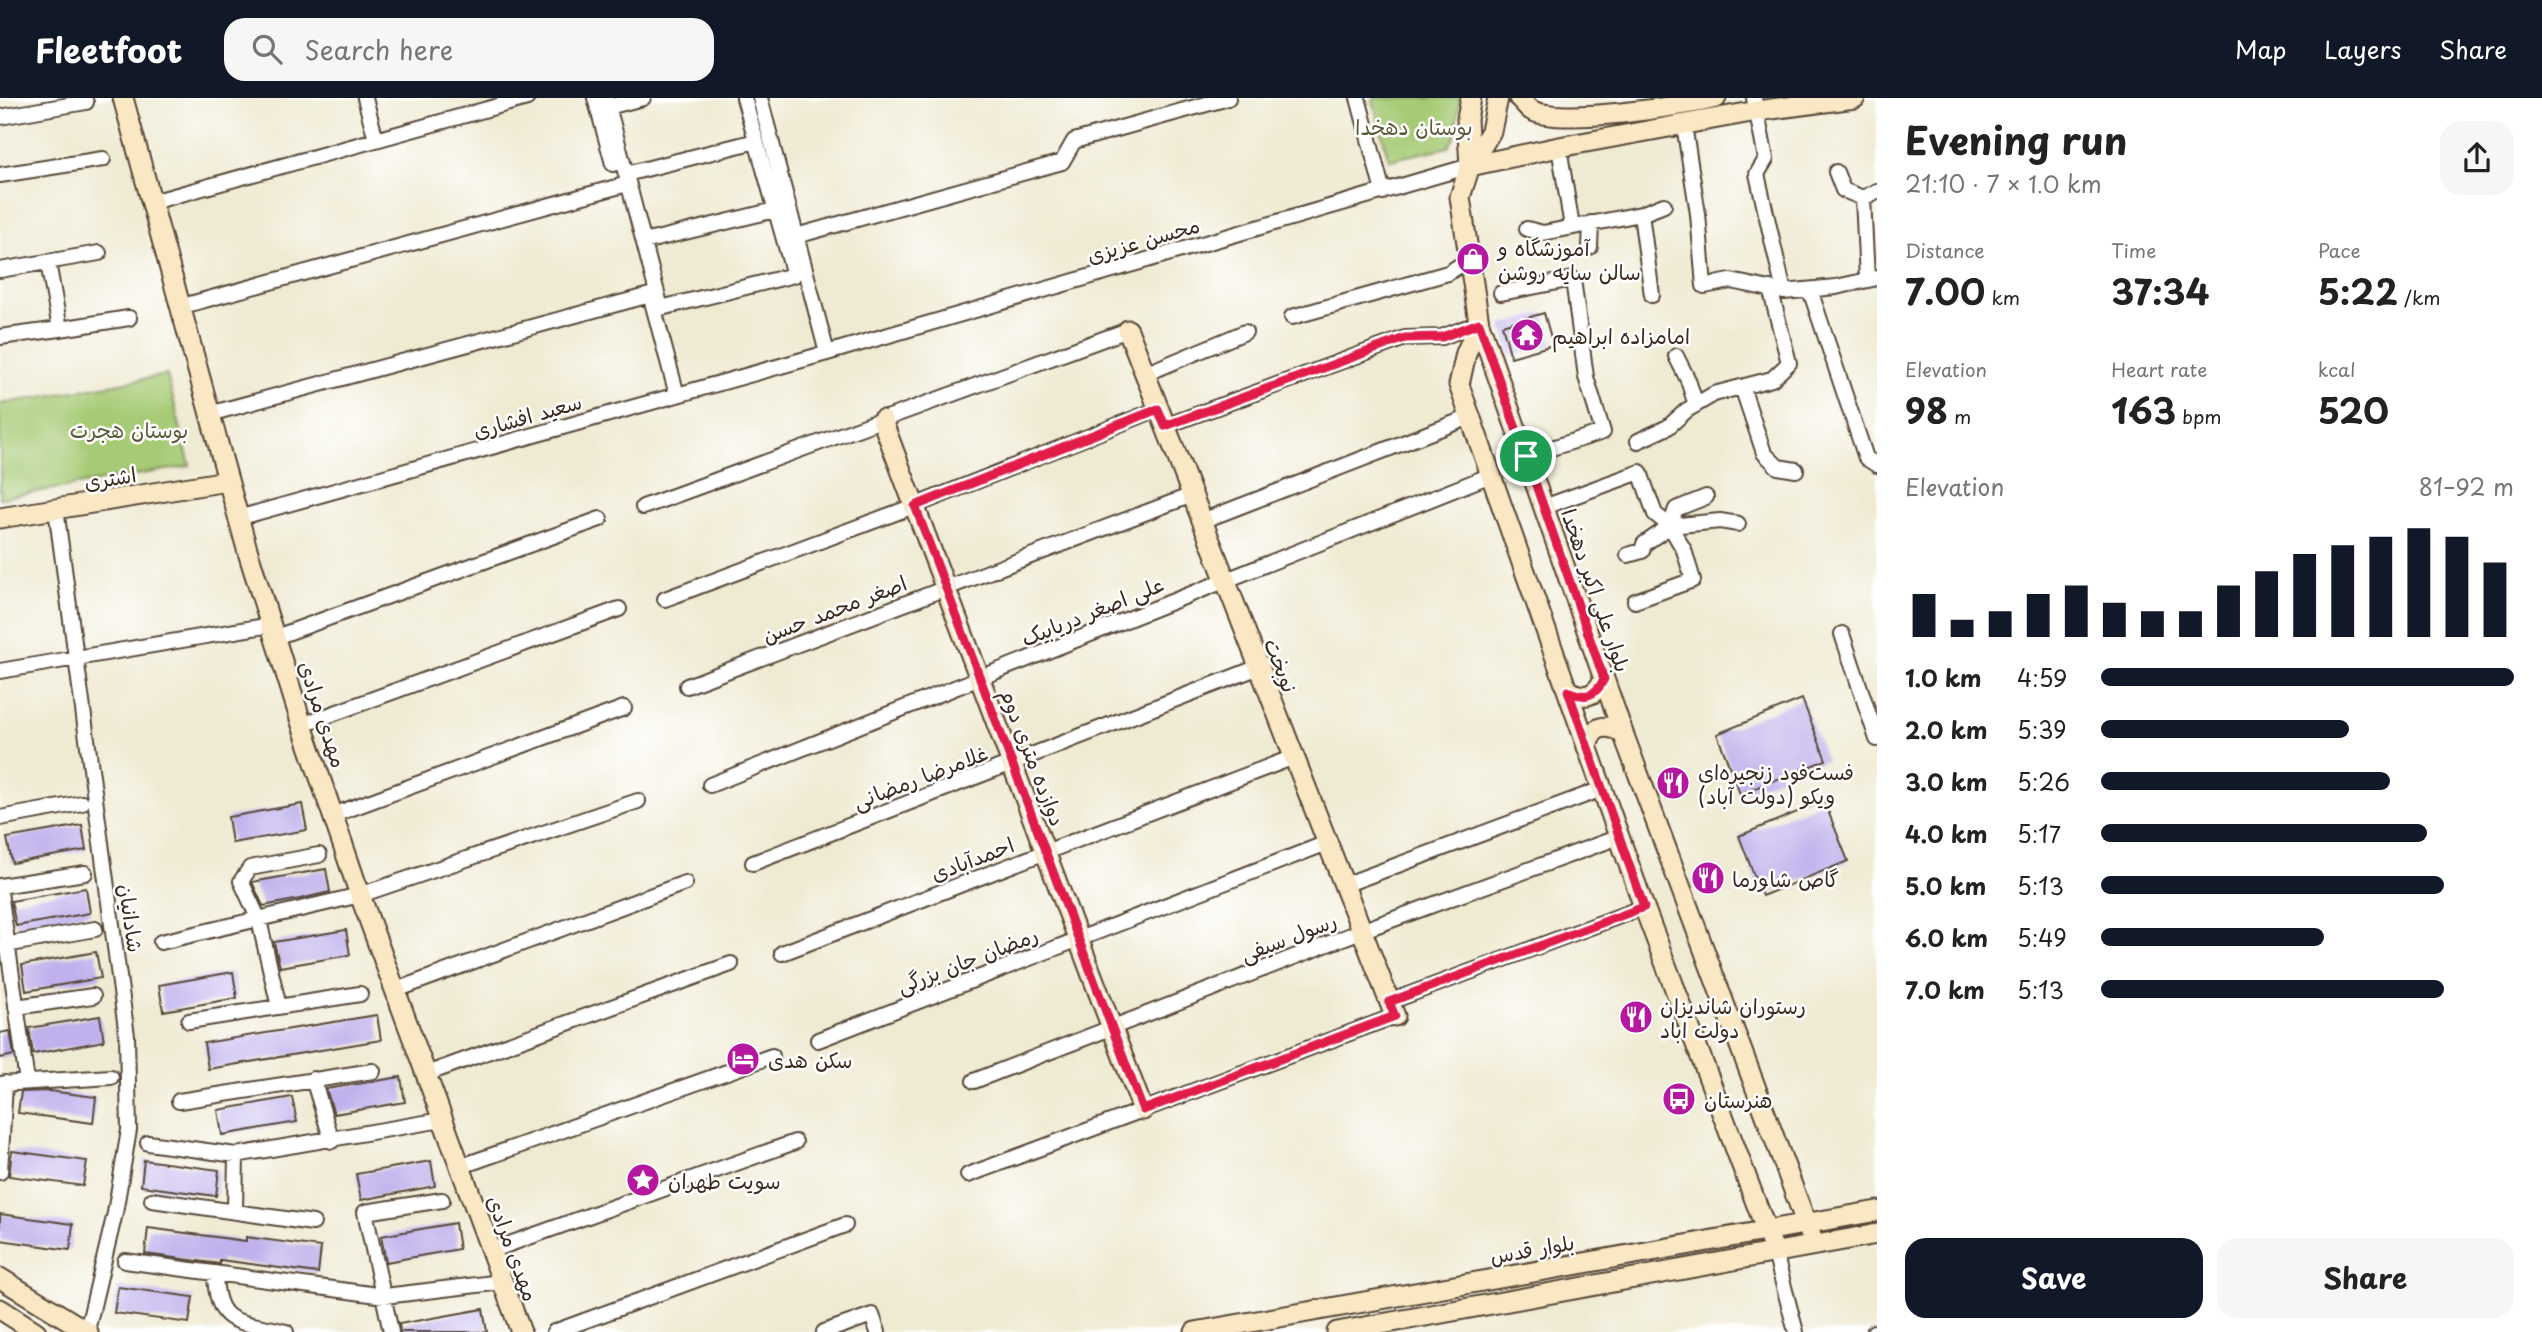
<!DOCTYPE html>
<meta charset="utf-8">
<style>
:root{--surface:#fff;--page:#f6f6f6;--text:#222;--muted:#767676;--accent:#111827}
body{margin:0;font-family:"Playpen Sans","Playpen Sans Arabic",sans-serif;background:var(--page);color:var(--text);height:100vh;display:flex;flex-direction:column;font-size:26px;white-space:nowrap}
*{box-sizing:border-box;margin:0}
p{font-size:23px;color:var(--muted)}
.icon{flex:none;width:38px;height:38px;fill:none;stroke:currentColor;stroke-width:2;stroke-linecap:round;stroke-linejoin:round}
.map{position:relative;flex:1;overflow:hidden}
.side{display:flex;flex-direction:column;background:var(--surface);width:665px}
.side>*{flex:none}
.pin{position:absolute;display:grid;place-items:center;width:60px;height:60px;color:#fff;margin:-30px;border:4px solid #fff;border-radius:50%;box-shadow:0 2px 7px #0007}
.round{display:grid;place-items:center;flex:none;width:74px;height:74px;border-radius:21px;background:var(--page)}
.head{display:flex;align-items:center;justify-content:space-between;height:119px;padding:0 28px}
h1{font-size:38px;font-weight:700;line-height:52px}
.stats{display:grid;grid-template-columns:repeat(3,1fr);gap:10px;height:119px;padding:7px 28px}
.stats div{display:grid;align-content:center}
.stats b{font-size:35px;font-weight:700}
.stats small{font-size:19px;font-weight:400}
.stats p{font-size:19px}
.chart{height:196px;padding:14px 28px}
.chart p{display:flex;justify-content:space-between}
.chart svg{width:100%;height:126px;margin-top:7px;stroke:var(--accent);stroke-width:6}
.primary-button{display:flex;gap:14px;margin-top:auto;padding:14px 28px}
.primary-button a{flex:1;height:80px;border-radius:21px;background:var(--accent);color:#fff;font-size:28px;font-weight:700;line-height:80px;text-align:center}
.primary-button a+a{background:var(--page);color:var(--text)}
ul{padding:0 28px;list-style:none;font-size:23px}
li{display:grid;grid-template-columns:112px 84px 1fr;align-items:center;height:52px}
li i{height:18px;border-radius:9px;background:var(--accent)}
header{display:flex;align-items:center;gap:42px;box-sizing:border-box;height:98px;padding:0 35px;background:var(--accent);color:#fff}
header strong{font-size:33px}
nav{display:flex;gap:38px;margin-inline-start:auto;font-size:24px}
.search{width:490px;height:63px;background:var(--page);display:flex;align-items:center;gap:18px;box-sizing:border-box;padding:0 24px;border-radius:21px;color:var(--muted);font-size:26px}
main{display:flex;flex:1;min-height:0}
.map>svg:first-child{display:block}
.green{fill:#a6ca74;stroke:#707a49;stroke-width:2}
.building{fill:#c0b1ec}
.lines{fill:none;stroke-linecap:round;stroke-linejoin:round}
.street-casing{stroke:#564739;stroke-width:18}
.secondary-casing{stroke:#564739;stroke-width:23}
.street{stroke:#fff;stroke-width:14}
.secondary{stroke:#fae7c3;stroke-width:19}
.route-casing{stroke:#fff;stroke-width:14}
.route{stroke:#e11d48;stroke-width:9}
.labels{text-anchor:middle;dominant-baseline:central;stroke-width:5;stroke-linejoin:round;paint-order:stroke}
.park-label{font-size:21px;fill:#5b5a38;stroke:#fff}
.street-label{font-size:21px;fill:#3b2a1e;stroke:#fff}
.poi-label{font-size:21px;fill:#3b2a1e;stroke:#fff;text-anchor:start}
</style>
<header>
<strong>Fleetfoot</strong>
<div class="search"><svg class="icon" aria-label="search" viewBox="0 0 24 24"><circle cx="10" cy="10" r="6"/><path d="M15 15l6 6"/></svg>Search here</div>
<nav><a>Map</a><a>Layers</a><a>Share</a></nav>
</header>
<main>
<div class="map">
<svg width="1877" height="1234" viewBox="0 0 1877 1234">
<rect width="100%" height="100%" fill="#fff"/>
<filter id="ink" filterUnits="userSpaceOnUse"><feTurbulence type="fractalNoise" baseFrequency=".0143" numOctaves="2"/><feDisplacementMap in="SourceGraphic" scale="14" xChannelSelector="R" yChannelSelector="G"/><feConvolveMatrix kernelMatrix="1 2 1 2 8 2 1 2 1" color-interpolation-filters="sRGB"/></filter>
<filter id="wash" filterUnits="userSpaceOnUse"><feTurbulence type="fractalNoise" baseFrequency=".00686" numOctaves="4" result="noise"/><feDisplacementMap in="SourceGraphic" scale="28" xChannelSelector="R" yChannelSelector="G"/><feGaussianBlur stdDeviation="1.57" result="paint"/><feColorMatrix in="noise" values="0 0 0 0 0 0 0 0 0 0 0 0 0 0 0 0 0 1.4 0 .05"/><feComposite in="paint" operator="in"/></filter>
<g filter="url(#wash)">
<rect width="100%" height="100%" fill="#efead2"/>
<path class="green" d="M1372,0H1460L1455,38L1448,49L1389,62Z
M167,277L190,368L0,400V306Z"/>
<g id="blocks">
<path class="building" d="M1544,215L1553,247L1511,259L1502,227Z
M1802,601L1826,662L1740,696L1717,636Z
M1824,703L1848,763L1762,798L1739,738Z
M302,706L307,732L232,745L228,719Z
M82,727L86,752L12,765L7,740Z
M326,771L330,794L300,801L263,808L252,784Z
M86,790L90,815L16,828L11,803Z
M346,832L350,857L280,869L274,844Z
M96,854L101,880L26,893L22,867Z
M233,874L237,900L163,913L159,887Z
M377,917L381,942L208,971L204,945Z
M100,918L104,943L33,956L29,930Z
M10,933L14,957L0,960V935Z
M401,979L405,1004L334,1016L326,991Z
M49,993L96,999L93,1025L18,1015L21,994Z
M292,999L297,1024L222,1037L218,1012Z
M12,1053L87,1063L83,1088L9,1078Z
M144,1062L219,1072L216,1098L141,1088Z
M431,1063L435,1088L361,1102L356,1076Z
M0,1116L73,1126L70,1152L0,1142Z
M455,1125L459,1151L386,1164L381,1138Z
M148,1130L246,1143V1139L321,1149L318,1175L220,1162V1166L145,1156Z
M118,1189L193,1199L189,1225L114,1215Z
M483,1211L487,1234H400L399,1226Z"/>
</g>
</g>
<g filter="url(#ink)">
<use href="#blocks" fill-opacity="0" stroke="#564739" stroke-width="2"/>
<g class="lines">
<defs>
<path id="street" d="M365,0L376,42
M595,0L613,66
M606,0L661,210L794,177L744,0
M760,0L827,255
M1358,0L1383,94
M1754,0L1766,61L1757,76L1784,194
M608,9L643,0
M0,19L86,4
M1684,27L1698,116L1704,188L1731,183L1784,194L1836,189L1877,180
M1559,49L1572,129
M1836,74L1843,92L1863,100L1867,181
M626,76L756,43
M0,77L103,61
M1863,100L1877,93
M152,104L527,0
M1641,116L1652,197
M1527,131L1543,135L1641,116L1664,107
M796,138L1062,64L1074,43L1228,0
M644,144L775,112
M1590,149L1591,125
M48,164L60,231L129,220
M0,172L99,155
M1810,192L1866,360L1877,367
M1501,195L1573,181L1586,279L1603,334L1526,358
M651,200L677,297
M179,209L620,88
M1292,219L1448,175L1468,162
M0,239L60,231
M1676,258L1688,282L1696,307
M1145,276L1245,234
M1742,289L1764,355L1778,369L1796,372
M209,316L650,197
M1165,328L1405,240L1442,239L1479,225
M1638,343L1668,329L1687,312L1714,296L1772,281L1789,265L1770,190
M643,409L1128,232
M1544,409L1640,374L1655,416L1670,428L1684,452L1693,482L1635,503
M56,411L127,938L129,1032L115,1115L87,1233
M238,420L827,255L1470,68
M1202,423L1470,319
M1670,428L1676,411L1706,399
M1628,457L1642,453L1644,446L1670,428L1720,423L1738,426
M665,501L914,408L1158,311
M1842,536L1877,641
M276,539L600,421
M0,573L271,527
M687,588L1192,397
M302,627L619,511
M710,687L1491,377
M333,717L624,610
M0,720L82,705
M753,765L1259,569
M1344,787L1602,691
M0,788L85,775
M0,794L27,984
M161,844L360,797L638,703
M0,848L95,831
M782,855L1294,659
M396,892L685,785
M1389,904L1644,809
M16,909L93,898
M279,909L259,822L241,783L250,770L319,757
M189,923L360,896
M818,942L1327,745
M426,976L731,866
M313,981L332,1043
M974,983L1361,833L1619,739
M0,986L111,979
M179,1003L373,973
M148,1045L236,1057L442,1022
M459,1069L772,958
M0,1074L5,985
M968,1077L1395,918
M152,1102L313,1125
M235,1112L236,1057
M490,1153L795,1044
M1775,1155L1796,1234
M125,1163L385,1198L502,1184
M215,1175C216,1231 240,1222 286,1234
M391,1234L365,1114L442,1102
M554,1234L845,1127
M824,1234L872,1217L878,1234
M1874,1234H1877"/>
<path id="secondary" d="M123,0L247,451L302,627L360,797L521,1234
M1498,0L1491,33L1470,68L1460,99L1479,225L1623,635L1814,1146
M1519,0C1523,3 1527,9 1531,12C1558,28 1683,8 1716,0
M1470,68L1559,49L1757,13L1855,0
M1470,68L1467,21L1471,0
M1479,225L1466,255L1459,287L1644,809L1775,1155
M1128,232L1395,918
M882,322L1143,1012
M0,420L227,383
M1568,593C1585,601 1595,599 1604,581
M1587,649C1592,627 1606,625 1623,635
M0,1180L88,1234
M0,1211L36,1234
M1195,1234L1877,1113
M1337,1234L1877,1136"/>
</defs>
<use href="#street" class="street-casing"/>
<use href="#secondary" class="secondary-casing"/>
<use href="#street" class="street"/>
<use href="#secondary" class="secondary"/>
</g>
</g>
<g class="lines" filter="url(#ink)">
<defs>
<path id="route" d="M1479,225L1604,581C1595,599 1585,601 1568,593L1644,809L1389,904L1395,918L1143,1012L915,408L1158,311L1165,328L1405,240L1442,239Z"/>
</defs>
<use href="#route" class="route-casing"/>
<use href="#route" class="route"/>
</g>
<defs>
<symbol id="shop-disc" viewBox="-11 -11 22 22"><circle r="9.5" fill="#b5179e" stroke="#fff"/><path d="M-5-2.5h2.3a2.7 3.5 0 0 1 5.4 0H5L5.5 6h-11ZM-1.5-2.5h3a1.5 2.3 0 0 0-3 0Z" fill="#fff"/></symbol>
<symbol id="temple-disc" viewBox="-11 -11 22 22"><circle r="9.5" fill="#b5179e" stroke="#fff"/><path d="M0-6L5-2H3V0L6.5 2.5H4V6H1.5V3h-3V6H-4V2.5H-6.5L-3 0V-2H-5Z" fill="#fff"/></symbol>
<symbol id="restaurant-disc" viewBox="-11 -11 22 22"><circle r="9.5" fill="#b5179e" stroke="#fff"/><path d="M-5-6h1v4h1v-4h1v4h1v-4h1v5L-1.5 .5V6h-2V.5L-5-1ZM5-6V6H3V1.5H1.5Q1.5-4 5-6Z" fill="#fff"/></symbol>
<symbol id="hotel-disc" viewBox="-11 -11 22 22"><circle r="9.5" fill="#b5179e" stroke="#fff"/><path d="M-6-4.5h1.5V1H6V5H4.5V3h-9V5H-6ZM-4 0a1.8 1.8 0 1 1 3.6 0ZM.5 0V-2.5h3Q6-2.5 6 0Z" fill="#fff"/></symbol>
<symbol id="bus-disc" viewBox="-11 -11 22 22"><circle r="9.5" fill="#b5179e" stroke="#fff"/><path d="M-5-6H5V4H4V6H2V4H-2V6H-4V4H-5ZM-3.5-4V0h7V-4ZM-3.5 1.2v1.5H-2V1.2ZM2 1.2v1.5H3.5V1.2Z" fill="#fff"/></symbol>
<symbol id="sight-disc" viewBox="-11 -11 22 22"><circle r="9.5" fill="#b5179e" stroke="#fff"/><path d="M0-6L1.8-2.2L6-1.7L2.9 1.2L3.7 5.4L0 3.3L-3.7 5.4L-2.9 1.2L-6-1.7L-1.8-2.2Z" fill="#fff"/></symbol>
</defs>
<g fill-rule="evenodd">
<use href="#shop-disc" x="1454" y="142" width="38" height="38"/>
<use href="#temple-disc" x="1508" y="218" width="38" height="38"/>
<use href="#restaurant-disc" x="1654" y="666" width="38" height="38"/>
<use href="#restaurant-disc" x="1689" y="761" width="38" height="38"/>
<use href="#restaurant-disc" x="1617" y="900" width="38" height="38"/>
<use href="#hotel-disc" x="724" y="942" width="38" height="38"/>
<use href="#bus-disc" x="1660" y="982" width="38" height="38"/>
<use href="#sight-disc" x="624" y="1063" width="38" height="38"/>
</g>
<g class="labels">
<g class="park-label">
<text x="1414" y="28">بوستان دهخدا</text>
<text x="129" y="331">بوستان هجرت</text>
</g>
<g class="street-label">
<text transform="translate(1143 141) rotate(-16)">محسن عزیزی</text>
<text transform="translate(527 317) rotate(-16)">سعید افشاری</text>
<text transform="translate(110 379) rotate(-9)">اشتری</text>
<text transform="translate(1597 492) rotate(71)">بلوار علی اکبر دهخدا</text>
<text transform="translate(834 510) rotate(-21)">اصغر محمد حسن</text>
<text transform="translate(1092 512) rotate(-22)">علی اصغر دریابیک</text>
<text transform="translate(1282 567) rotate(69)">نوبخت</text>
<text transform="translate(324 616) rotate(72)">مهدی مرادی</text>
<text transform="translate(1034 659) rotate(69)">دوازده متری دوم</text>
<text transform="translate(920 678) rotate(-21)">غلامرضا رمضانی</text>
<text transform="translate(972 760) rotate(-21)">احمدآبادی</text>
<text transform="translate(132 820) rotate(82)">شادانیان</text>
<text transform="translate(1288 838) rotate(-21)">رسول سیفی</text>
<text transform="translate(967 861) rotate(-21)">رمضان جان بزرگی</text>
<text transform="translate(514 1150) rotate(70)">مهدی مرادی</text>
<text transform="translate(1532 1150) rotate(-10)">بلوار قدس</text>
</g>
<g class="poi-label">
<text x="1498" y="149">آموزشگاه و<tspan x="1498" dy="24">سالن سایه روشن</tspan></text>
<text x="1552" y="237">امامزاده ابراهیم</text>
<text x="1698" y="673">فست‌فود زنجیره‌ای<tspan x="1698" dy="24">ویکو (دولت آباد)</tspan></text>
<text x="1732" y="780">گاص شاورما</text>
<text x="1660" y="907">رستوران شاندیزان<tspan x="1660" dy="24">دولت اباد</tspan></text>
<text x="768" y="961">سكن هدى</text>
<text x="1704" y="1001">هنرستان</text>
<text x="668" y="1082">سويت طهران</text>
</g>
</g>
</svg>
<div class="pin" style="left:1526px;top:358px;background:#1e9e55"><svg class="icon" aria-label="arrive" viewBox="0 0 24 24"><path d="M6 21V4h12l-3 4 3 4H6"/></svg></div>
</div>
<section class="side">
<div class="head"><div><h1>Evening run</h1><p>21:10 · 7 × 1.0 km</p></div><a class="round"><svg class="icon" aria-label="share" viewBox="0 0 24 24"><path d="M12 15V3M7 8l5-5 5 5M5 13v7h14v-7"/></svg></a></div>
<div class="stats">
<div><p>Distance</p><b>7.00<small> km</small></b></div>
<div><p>Time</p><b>37:34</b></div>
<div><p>Pace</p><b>5:22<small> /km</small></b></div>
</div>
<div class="stats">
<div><p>Elevation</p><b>98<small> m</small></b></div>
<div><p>Heart rate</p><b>163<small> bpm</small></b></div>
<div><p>kcal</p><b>520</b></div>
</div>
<div class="chart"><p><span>Elevation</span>81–92 m</p>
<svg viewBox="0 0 160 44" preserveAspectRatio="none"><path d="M5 44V29M15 44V38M25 44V35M35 44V29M45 44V26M55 44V32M65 44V35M75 44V35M85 44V26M95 44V21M105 44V15M115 44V12M125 44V9M135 44V6M145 44V9M155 44V18"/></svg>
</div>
<ul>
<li><b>1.0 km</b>4:59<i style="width:100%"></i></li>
<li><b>2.0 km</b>5:39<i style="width:60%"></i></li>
<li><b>3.0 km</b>5:26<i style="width:70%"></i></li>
<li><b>4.0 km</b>5:17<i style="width:79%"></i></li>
<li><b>5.0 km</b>5:13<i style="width:83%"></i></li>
<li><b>6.0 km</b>5:49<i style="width:54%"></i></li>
<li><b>7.0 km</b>5:13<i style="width:83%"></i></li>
</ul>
<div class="primary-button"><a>Save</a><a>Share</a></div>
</section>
</main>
